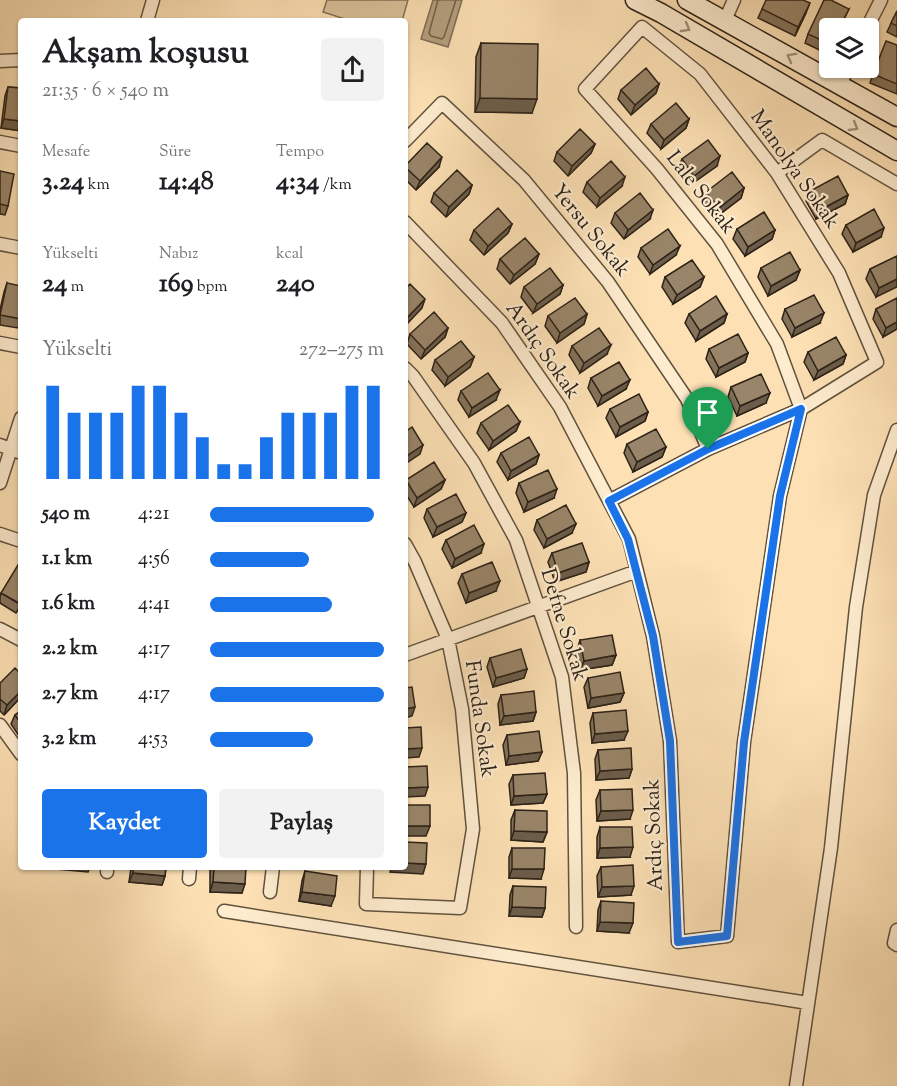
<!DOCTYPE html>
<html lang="tr">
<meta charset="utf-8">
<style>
:root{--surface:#fff;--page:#f2f2f2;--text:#202124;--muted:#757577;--accent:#1a73e8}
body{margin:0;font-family:"Sorts Mill Goudy",serif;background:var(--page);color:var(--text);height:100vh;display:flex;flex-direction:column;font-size:22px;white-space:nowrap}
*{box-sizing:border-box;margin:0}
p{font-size:20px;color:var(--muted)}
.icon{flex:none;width:33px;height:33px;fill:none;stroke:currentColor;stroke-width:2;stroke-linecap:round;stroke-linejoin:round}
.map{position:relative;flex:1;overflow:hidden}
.details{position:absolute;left:18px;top:18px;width:390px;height:852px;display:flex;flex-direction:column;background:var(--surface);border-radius:6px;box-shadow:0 2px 4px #0004}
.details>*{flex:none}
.fabs{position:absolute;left:819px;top:18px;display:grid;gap:12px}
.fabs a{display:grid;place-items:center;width:60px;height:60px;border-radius:6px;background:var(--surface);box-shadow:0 2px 4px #0004;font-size:30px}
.pin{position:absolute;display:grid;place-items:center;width:51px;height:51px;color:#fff;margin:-62px -26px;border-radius:50% 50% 50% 0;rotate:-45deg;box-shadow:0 0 6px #0007}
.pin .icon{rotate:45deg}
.round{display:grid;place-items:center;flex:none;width:63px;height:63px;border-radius:6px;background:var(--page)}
.head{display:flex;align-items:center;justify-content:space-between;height:102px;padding:0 24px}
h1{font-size:33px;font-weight:800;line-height:45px}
.metrics{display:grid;grid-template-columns:repeat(3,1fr);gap:9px;height:102px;padding:6px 24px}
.metrics div{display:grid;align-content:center}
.metrics b{font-size:26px;font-weight:800}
.metrics small{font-size:16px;font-weight:400}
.metrics p{font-size:16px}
.chart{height:168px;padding:12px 24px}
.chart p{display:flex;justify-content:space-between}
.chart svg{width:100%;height:108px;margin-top:6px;stroke:var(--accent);stroke-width:6}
.button{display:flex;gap:12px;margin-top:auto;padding:12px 24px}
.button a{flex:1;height:69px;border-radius:6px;background:var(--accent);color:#fff;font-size:24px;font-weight:800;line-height:69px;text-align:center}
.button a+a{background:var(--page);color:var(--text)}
ul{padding:0 24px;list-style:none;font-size:20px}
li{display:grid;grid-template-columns:96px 72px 1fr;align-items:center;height:45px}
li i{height:15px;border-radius:8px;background:var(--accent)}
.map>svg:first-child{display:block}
.green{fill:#dac19a;stroke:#847258;stroke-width:1.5}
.water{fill:#b6a07f;stroke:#7f6e55;stroke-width:1.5}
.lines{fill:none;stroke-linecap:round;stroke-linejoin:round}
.shore{stroke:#72614b;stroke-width:1.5}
.street-casing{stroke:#61523e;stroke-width:15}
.secondary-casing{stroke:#2d2217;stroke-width:21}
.street{stroke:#feeccf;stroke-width:12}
.secondary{stroke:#feeccf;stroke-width:18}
.wall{fill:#84725a;stroke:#2d2217;stroke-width:1.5}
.shaded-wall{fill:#6b5d4a;stroke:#2d2217;stroke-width:1.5}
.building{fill:#998569;stroke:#2d2217;stroke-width:1.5}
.oneway{stroke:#a0917c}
.route-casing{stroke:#fff;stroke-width:12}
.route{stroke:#1a73e8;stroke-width:8}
.labels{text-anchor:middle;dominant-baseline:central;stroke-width:4.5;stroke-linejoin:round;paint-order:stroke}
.street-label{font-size:21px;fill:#2d2217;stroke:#feeccf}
</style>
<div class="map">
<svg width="897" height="1086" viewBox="0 0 897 1086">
<rect width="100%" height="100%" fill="#fde1b5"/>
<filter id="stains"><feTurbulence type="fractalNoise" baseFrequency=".00333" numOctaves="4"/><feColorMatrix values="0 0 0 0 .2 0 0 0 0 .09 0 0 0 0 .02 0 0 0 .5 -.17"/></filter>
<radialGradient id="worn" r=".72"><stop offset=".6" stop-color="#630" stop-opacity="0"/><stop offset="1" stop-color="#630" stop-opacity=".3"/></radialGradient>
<path class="green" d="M327,0H408L402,21H351L323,12Z"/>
<path class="water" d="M433,0H462L448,47L421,39Z"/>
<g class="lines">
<path class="shore" d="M438,0L429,33L431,36L442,39L444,37L456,0"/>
<defs>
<path id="street" d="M725,20L734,0
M147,21L153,0
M867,28L881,0
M0,61L21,60
M840,85L848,68
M405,141L442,103L524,180L608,282L687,399L708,449
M0,142L21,146
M777,173L822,140L897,184
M405,222L502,323L560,407L629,539L653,636L670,741L678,942L727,936L744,742L780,496L801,409L777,344L717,244L657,169L585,89L642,27L700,74L777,173L839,273L877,362L801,409L708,449L609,501
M0,244L21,248
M0,343L21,347
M405,368L413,376L474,463L516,540L562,677L574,773L576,927
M0,445L21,453
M0,483L21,418
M0,534L21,541
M0,629L21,640
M405,655L637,571
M0,725L21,754
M367,867L366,904L460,908L473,829L462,709L448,639L415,562L405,544
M107,872V867
M189,879L190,867
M270,892L273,867
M224,911L808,1003
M897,930L894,943L897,945
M796,1086L831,848L856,607L874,495L897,430"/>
<path id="secondary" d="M635,0L661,13L897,151
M687,0L897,117"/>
</defs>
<use href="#street" class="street-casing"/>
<use href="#secondary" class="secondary-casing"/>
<use href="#street" class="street"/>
<use href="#secondary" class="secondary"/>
</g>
<path class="wall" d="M762,9L806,13L795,36L758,18Z
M849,9L840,28H830V51L828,54L805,43L808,34Z
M897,11V37L887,32Z
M481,43L532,113L475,112L476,57Z
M897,45V94L870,83L873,74Z
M659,84L656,93L631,115L618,99L621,90Z
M8,87L21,88V131L1,128L5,96Z
M689,119L686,128L661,149L647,133L651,124Z
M595,144L591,153L568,176L554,161L557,152Z
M682,159L717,166L690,185L678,168Z
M405,166L439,167L416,190L405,179Z
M0,171L8,206L5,215L0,214Z
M587,182L622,186L597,207L583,192Z
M472,185L469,194L446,217L431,202L434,193Z
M744,188L741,198L715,218L702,201L706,192Z
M810,191L848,195L845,204L816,219L806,201Z
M615,213L650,219L624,239L611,223Z
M512,224L508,233L484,255L470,240L474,230Z
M846,225L881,237L853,252L842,234Z
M737,229L775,230L772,239L745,256L733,239Z
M641,248L676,255L650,274L638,257Z
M539,254L535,264L510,284L497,269L500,259Z
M897,256L876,297L866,279L870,269Z
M761,268L800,270L796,280L768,296L758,277Z
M665,277H704L700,287L673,304L662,287Z
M7,283L21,319L18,328L0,325V310L4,292Z
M563,285L560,294L533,313L521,297L524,287Z
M897,298V329L883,337L873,319L876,309Z
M785,309L820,323L792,337L782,319Z
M587,314L584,324L557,343L545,326L548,316Z
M689,314H727L724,323L696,341L685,323Z
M448,328L445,337L421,359L407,344L410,334Z
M572,346L607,354L580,373L569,355Z
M709,349L748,353L745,362L716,377L706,359Z
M808,352L846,355L843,364L814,380L804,362Z
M474,357L470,367L445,386L432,370L435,360Z
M591,378L626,389L598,406L588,388Z
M731,387L766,403L737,416L728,397Z
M461,391L496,400L469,417L458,400Z
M610,409L648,412L645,421L616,437L606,418Z
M520,422L516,431L489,450L477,433L481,423Z
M627,444L666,447L662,457L633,472L624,453Z
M501,453L539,455L536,464L508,480L497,462Z
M406,480H445L441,489L414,507L405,493V483Z
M519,483L554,498L524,512L516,493Z
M427,509L466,513L462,522L433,537L424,518Z
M537,520L572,533L544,548L534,530Z
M446,540L481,553L452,568L442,549Z
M552,553L589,562L586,572L555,582L548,562Z
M462,574L496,591L466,603L458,583Z
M1,593L21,605L16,613L0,603V597Z
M580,640L616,655L612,665L580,670L577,650Z
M490,658L527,669L524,678L493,687L487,667Z
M21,674V697L4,715L0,711V683Z
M588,678L624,693L620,702L588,708L584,687Z
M501,695L536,712L533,721L500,725L498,704Z
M21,711V739L11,724L15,715Z
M593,713L624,740L592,743L590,723Z
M507,735L542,752L538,761L506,765L503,745Z
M598,750L632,769L629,778L596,780L595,759Z
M513,775L547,794L543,803L511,805L509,784Z
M600,790L630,819L597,821L596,800Z
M515,810L547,832L543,842L511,840V820Z
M600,827L630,857L597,858V837Z
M512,848L541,879L509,878V857Z
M131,867H166L165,876L162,885L129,882Z
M212,867H246L242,893L210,892V871Z
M601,867L631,895L598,897L597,876Z
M305,871L331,906L299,901L302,881Z
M513,886L545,908L542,917L509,916L510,895Z
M601,901L629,933L597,931L598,910Z"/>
<path class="shaded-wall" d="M810,3L806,13L795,36L798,27Z
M659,84L656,93L631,115L635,105Z
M480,98L537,99L532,113L475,112Z
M4,119L21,121V131L1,128Z
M689,119L686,128L661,149L664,140Z
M595,144L591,153L568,176L572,166Z
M720,156L717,166L690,185L694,176Z
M442,157L439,167L416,190L420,181Z
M625,177L622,186L597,207L600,198Z
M472,185L469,194L446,217L449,207Z
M744,188L741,198L715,218L719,208Z
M848,195L845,204L816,219L820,210Z
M653,210L650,219L624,239L628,230Z
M512,224L508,233L484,255L488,246Z
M884,228L881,237L853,252L856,243Z
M775,230L772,239L745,256L748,247Z
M680,246L676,255L650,274L653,265Z
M539,254L535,264L510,284L514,275Z
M800,270L796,280L768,296L771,286Z
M704,277L700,287L673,304L677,295Z
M897,279V287L876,297L879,288Z
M563,285L560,294L533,313L537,304Z
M425,299L422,308L405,326V320Z
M824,313L820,323L792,337L795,328Z
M587,314L584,324L557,343L560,333Z
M727,314L724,323L696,341L700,331Z
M897,322V329L883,337L886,328Z
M448,328L445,337L421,359L425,350Z
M611,345L607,354L580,373L584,363Z
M748,353L745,362L716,377L719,368Z
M846,355L843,364L814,380L818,371Z
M474,357L470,367L445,386L448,377Z
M630,380L626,389L598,406L602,396Z
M500,390L496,400L469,417L472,408Z
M770,393L766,403L737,416L740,406Z
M648,412L645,421L616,437L620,427Z
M520,422L516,431L489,450L493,441Z
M423,445L420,454L405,464V457Z
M666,447L662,457L633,472L637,462Z
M539,455L536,464L508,480L511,471Z
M445,480L441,489L414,507L417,498Z
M557,489L554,498L524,512L528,502Z
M466,513L462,522L433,537L437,527Z
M576,524L572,533L544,548L547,539Z
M484,544L481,553L452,568L455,559Z
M589,562L586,572L555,582L558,573Z
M500,581L496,591L466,603L469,593Z
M616,655L612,665L580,670L584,661Z
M527,669L524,678L493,687L496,678Z
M21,691V697L4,715L7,705Z
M624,693L620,702L588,708L591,698Z
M415,707L412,716L405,718V709Z
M536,712L533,721L500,725L504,716Z
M628,731L624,740L592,743L595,734Z
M422,748L419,757L405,758V749Z
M542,752L538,761L506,765L509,756Z
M632,769L629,778L596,780L600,771Z
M428,787L425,796L405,797V788Z
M547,794L543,803L511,805L514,796Z
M633,810L630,819L597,821L601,811Z
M405,826H430L426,836H405Z
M514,831L547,832L543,842L511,840Z
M633,847L630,857L597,858L600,848Z
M405,863L426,864L423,874L390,872L392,867H405Z
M56,867H90L88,872L56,869Z
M512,869H544L541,879L509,878Z
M133,873L165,876L162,885L129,882Z
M213,882L245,884L242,893L210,892Z
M634,886L631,895L598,897L602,887Z
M302,892L335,896L331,906L299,901Z
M512,907L545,908L542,917L509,916Z
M600,922L633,923L629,933L597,931Z"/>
<path class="building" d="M766,0H803L810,3L798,27L762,9Z
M824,0H831L849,9L839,28H830V44L808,34Z
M897,11V26L891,23Z
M886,41L897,45V84L873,74Z
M481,43L538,44L537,99L480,98Z
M646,68L659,84L635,105L621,90Z
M8,87L21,88V121L4,119Z
M676,103L689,119L664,140L651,124Z
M580,129L595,144L572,166L557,152Z
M708,140L720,156L694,176L682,159Z
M427,143L442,157L420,181L405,167V166Z
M611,161L625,177L600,198L587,182Z
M457,170L472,185L449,207L434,193Z
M0,171L14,174L8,206L0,204Z
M732,172L744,188L719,208L706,192Z
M838,176L848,195L820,210L810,191Z
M640,193L653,210L628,230L615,213Z
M498,208L512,224L488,246L474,230Z
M874,209L884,228L856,243L846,225Z
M764,212L775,230L748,247L737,229Z
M668,229L680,246L653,265L641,248Z
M525,238L539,254L514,275L500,259Z
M790,252L800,270L771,286L761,268Z
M897,256V279L879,288L870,269Z
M692,260L704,277L677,295L665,277Z
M550,268L563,285L537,304L524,287Z
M7,283L21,286V319L0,315Z
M410,284L425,299L405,320V289Z
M814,295L824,313L795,328L785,309Z
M716,296L727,314L700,331L689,314Z
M575,298L587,314L560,333L548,316Z
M897,298V322L886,328L876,309Z
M434,312L448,328L425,350L410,334Z
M599,328L611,345L584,363L572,346Z
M738,334L748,353L719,368L709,349Z
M836,337L846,355L818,371L808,352Z
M461,341L474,357L448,377L435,360Z
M619,362L630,380L602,396L591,378Z
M488,373L500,390L472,408L461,391Z
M761,374L770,393L740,406L731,387Z
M639,394L648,412L620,427L610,409Z
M508,405L520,422L493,441L481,423Z
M412,427L423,445L405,457V432Z
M656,429L666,447L637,462L627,444Z
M529,437L539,455L511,471L501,453Z
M434,462L445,480L417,498L406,480Z
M548,470L557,489L528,502L519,483Z
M456,494L466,513L437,527L427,509Z
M566,505L576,524L547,539L537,520Z
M474,525L484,544L455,559L446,540Z
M582,543L589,562L558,573L552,553Z
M492,562L500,581L469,593L462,574Z
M18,565L21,566V601L19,603L1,593Z
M612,635L616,655L584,661L580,640Z
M521,649L527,669L496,678L490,658Z
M15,668L21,674V691L7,705L0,699V683Z
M620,672L624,693L591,698L588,678Z
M412,687L415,707L405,709V688Z
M534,691L536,712L504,716L501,695Z
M626,710L628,731L595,734L593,713Z
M21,711V724L15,715Z
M421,727L422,748L405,749V728Z
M539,731L542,752L509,756L507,735Z
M631,748L632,769L600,771L598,750Z
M427,766L428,787L405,788V767Z
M545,773L547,794L514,796L513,775Z
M632,789L633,810L601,811L600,790Z
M405,805H430V826H405Z
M515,810L547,811V832L514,831Z
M600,827H632L633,847L600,848Z
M405,842L427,843L426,864L405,863Z
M512,848H545L544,869H512Z
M633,865L634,886L602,887L601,867Z
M133,867H166L165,876L133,873Z
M214,867H246L245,884L213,882Z
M305,871L337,876L335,896L302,892Z
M513,886L546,887L545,908L512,907Z
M601,901L634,903L633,923L600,922Z"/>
<defs><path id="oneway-chevron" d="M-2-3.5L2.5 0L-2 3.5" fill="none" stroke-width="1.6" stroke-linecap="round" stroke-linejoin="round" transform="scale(1.5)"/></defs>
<g class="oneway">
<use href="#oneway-chevron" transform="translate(686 28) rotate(30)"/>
<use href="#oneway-chevron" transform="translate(791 57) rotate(-151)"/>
<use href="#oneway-chevron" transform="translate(854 127) rotate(31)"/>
</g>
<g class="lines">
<defs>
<path id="route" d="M801,409L780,496L744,742L727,936L678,942L670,741L653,636L628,539L609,501L708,449Z"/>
</defs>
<use href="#route" class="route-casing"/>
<use href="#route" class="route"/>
</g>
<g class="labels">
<g class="street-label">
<text transform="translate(794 170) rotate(55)">Manolya Sokak</text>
<text transform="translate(700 193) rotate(52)">Lale Sokak</text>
<text transform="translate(590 231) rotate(51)">Yersu Sokak</text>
<text transform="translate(542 351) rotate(55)">Ardıç Sokak</text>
<text transform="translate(563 625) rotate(73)">Defne Sokak</text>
<text transform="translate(479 719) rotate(82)">Funda Sokak</text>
<text transform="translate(655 835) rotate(-92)">Ardıç Sokak</text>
</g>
</g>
<rect width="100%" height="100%" filter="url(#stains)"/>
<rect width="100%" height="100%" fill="url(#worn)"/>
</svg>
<div class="fabs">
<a><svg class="icon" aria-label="layers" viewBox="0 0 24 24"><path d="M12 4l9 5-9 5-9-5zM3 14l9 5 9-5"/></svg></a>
</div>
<div class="pin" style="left:708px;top:449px;background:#1e9e55"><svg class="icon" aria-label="arrive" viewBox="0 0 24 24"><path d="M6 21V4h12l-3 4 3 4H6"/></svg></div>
<section class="details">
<div class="head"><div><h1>Akşam koşusu</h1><p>21:35 · 6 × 540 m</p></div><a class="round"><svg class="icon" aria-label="share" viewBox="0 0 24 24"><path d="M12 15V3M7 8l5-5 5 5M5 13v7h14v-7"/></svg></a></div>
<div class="metrics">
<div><p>Mesafe</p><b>3.24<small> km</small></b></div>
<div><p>Süre</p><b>14:48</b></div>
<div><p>Tempo</p><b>4:34<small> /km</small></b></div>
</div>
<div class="metrics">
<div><p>Yükselti</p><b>24<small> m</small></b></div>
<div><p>Nabız</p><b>169<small> bpm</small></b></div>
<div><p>kcal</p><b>240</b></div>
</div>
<div class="chart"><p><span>Yükselti</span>272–275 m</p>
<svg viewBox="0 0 160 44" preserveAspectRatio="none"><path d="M5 44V6M15 44V17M25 44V17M35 44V17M45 44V6M55 44V6M65 44V17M75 44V27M85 44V38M95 44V38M105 44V27M115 44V17M125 44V17M135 44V17M145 44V6M155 44V6"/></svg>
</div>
<ul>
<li><b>540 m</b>4:21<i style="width:94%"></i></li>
<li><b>1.1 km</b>4:56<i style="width:57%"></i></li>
<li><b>1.6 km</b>4:41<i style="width:70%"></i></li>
<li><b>2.2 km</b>4:17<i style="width:100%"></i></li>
<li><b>2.7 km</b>4:17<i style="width:100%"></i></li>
<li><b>3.2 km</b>4:53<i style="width:59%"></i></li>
</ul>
<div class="button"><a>Kaydet</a><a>Paylaş</a></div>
</section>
</div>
